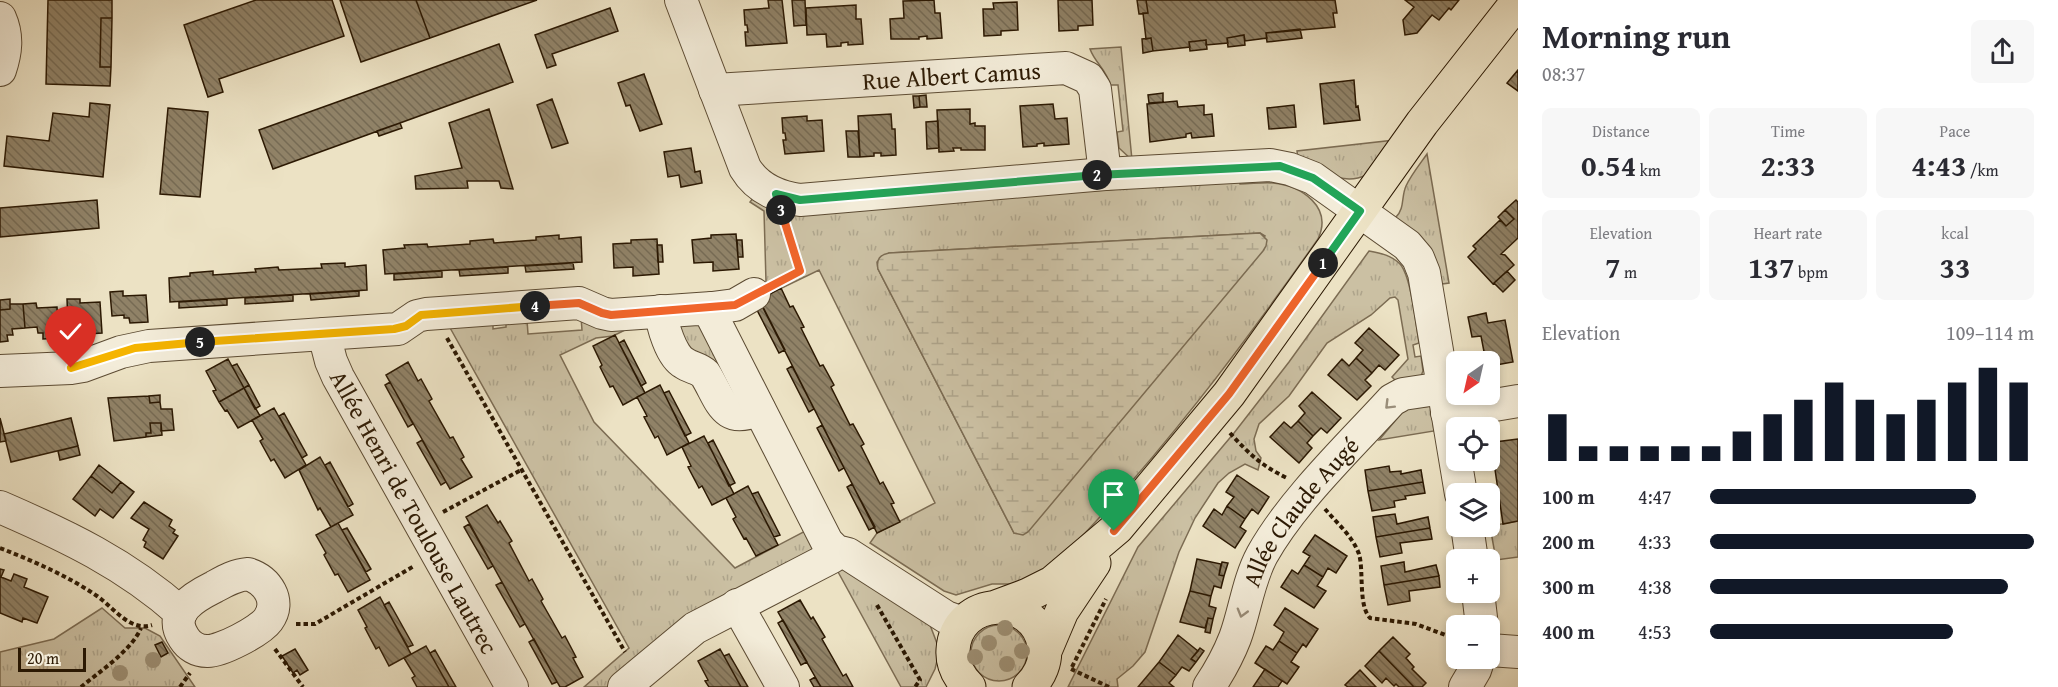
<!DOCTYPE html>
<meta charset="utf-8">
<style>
:root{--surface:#fff;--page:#f7f7f7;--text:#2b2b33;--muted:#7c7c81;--accent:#111827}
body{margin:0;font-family:"Gentium Book Plus",serif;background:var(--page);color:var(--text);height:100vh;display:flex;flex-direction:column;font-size:22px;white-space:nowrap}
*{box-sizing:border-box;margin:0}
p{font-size:20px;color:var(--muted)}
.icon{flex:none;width:33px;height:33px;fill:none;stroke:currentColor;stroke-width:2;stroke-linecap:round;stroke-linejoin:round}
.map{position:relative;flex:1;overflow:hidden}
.panel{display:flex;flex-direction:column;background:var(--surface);width:540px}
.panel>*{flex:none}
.needle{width:39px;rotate:214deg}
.buttons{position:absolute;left:1446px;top:351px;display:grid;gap:12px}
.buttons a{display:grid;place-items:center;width:54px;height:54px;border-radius:9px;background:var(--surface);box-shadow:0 3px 9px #0003;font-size:30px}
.scale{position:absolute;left:18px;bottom:15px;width:68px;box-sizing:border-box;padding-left:6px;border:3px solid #2c1903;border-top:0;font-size:16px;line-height:21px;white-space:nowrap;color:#2c1903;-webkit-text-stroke:4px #f3ecd9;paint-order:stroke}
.pin{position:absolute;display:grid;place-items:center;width:51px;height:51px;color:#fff;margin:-62px -26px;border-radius:50% 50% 50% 0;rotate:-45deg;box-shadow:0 0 6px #0007}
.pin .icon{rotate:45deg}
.km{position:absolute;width:30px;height:30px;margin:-15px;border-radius:50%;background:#222;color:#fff;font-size:16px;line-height:30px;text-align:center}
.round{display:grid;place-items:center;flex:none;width:63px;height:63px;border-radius:9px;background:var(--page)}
.summary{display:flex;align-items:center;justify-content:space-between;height:102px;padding:0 24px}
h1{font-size:33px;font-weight:600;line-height:45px}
.stats{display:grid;grid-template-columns:repeat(3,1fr);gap:9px;height:102px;padding:6px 24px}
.stats div{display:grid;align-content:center;border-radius:9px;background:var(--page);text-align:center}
.stats b{font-size:30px;font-weight:600}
.stats small{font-size:16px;font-weight:400}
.stats p{font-size:16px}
.chart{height:168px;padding:12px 24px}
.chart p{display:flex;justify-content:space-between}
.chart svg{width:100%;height:108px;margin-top:6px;stroke:var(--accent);stroke-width:6}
ul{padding:0 24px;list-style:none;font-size:20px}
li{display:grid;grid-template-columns:96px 72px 1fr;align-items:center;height:45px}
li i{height:15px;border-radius:8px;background:var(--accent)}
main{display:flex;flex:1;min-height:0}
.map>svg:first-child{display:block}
.grass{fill:url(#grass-tufts);stroke:#7c6c53;stroke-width:1.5;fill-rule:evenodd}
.wetland{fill:url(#wetland-marsh);stroke:#7c6c53;stroke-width:1.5}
.building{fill:url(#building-back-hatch);stroke:#2c1903;stroke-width:1.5}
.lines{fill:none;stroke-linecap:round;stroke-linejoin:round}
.minor-casing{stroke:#5c4b33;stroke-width:34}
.major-casing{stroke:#2c1903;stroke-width:35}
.path{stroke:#2c1903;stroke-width:4;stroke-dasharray:4.5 3;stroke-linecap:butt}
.minor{stroke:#f3ecd9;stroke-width:32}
.major{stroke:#ece2c4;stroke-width:33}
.tree{fill:#9d8f74}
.oneway{stroke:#998d79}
.split-1-casing{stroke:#fff;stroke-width:12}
.split-2-casing{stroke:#fff;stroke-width:12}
.split-3-casing{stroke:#fff;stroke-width:12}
.split-4-casing{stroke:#fff;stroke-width:12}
.split-5-casing{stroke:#fff;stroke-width:12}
.split-6-casing{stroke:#fff;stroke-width:12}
.split-1{stroke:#f0652b;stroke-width:8}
.split-2{stroke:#22a559;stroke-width:8}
.split-3{stroke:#22a559;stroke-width:8}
.split-4{stroke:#f0652b;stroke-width:8}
.split-5{stroke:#f5b400;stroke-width:8}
.split-6{stroke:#f5b400;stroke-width:8}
.labels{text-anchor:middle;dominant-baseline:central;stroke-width:6;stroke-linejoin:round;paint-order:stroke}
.street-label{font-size:24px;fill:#2c1903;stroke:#f3ecd9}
</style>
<main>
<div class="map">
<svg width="1518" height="687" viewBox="0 0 1518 687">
<defs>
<pattern id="grass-tufts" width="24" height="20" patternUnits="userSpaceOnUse" patternTransform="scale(1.5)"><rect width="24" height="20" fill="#cbc0a3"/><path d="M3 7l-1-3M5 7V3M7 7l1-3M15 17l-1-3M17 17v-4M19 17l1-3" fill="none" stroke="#aea48b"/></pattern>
<pattern id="wetland-marsh" width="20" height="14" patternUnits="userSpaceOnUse" patternTransform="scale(1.5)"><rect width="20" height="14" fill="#cbc0a3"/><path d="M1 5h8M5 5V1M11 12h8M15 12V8" fill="none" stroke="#aea48b"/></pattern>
<pattern id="building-back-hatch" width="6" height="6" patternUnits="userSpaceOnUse" patternTransform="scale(1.5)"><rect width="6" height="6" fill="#908267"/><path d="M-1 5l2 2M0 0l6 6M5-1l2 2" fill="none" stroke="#766a53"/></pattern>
</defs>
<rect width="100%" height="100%" fill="#ece2c4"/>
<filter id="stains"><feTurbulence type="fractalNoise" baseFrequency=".00333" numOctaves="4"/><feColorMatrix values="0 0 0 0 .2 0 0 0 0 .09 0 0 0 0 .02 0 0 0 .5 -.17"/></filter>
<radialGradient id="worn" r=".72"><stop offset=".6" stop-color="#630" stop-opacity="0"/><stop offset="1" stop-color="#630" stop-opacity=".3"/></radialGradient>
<path class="grass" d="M1121,47L1132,160L1119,148L1117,132L1123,131L1118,85H1110C1107,70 1095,63 1090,49Z
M1395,140L1366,175C1342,187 1320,169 1298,159L1297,151Z
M1427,154L1449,283L1435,285L1396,217C1405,208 1401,197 1406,186C1411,175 1420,164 1427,154Z
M1239,178L1240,184C1251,184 1263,182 1273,183C1302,186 1333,207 1318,239C1241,348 1161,455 1068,551L1054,564L1015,584H992L956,595L944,591L870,543L877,533L935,503L819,270L780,289L766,282L764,211L750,202L754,197L792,210L1107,190ZM1260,233L1265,236L1014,533L878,269L877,262L889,253Z
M1369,251C1380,253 1391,255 1400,264C1411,276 1416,325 1419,343L1413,345L1415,357L1421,356L1423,371L1421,376L1396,381L1392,377L1408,359L1398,300L1395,297L1390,298L1371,315L1327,343L1289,396L1259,424L1254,439L1256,451L1261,458L1258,470L1245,464L1229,473L1218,483L1195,518L1179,552L1145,652L1133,666L1117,679L1118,687H1068L1138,547L1234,433L1289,362Z
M581,317L633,326L613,336L596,338L560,355L594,422L735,568L809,529L814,545L812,552L611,687H584L629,648L449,326L493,322V329L506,327V321L527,320L528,334L582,330Z
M697,320L734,388L726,392L692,358L676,325Z
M1431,406L1434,431L1379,440L1405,409Z
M1518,521V557L1496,560L1490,526Z
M843,568L930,625L938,646V657L935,669L926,687H901L837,570Z
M102,608L125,628H145L160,636L195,687H0V652L54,639Z
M971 653a28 28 0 1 1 56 0a28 28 0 1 1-56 0Z"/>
<path class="wetland" d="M1260,233L1267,240L1266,246L1263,251L1028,532L1023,535L1014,533L878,269C876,259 880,255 889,253Z"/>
<path class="building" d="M48,0H112V18H101L100,67H111L110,86L46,84Z
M256,0H332L344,36L219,79L223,92L208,97L184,25Z
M340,0H416L430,38L361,62Z
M416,0H537L430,38Z
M768,0H782L787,43L746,46L745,32H748L747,25H745L744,10L769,8Z
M792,0H805L806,25L794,26Z
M934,0L935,13H940L942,38L927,39V36L919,37V39H891L890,19L904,18L903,1Z
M1058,0H1092L1093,25L1078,26V30L1059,31Z
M1137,0H1146L1148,13L1139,14Z
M1146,0H1335L1337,13H1333L1335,27L1266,33L1267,38L1245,41L1244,35L1227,38L1228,43L1206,45V40L1189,42L1190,47L1153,51L1151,38L1146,39L1143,13H1148Z
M1405,0H1459L1451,10L1449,8L1439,20L1432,15L1417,33L1405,35L1403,20L1414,7Z
M1017,2L1018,30L1001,31V35L984,36L983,9H994L993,3Z
M856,5V19H861L863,44L848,45V42L841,43V46L827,47L826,34L807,35L806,8Z
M610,8L618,31L552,54L556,65L547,68L535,35Z
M101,18H112L111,67H100Z
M1300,29L1302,38L1267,42L1266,33Z
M1244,35L1245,45L1228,47L1227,38Z
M1151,38L1153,51L1143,53L1142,39Z
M1206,40L1207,49L1190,51L1189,42Z
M499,44L513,82L273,169L259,130Z
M1518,70V91L1507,83Z
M644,74L662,124L640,131L630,105L626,106L618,83Z
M1354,80L1356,107L1358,106L1360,120L1324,124L1320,84Z
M1163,93V102L1149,103L1148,95Z
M926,95L927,107H920L919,96Z
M913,96H919L920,107L914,108Z
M552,99L568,143L552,148L537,105Z
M1177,101L1178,107L1204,105V115L1212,114L1214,136L1192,138L1191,133L1186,134V137L1150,142L1147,104Z
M90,103L110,105L103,177L4,166L7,136L49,141L53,113L89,117Z
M1053,104L1055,119L1067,118L1069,144L1044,146V143L1037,144V146L1023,147L1020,106Z
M1294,105L1296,127L1269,129L1267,108Z
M168,108L208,112L200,197L160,194Z
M489,109L513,189L501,188L499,181H467L468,188L416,189L415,176L462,168L449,123Z
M970,109V124L975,123V126H985V150H961V148H953L954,151L939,152L937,110Z
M891,114L892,129H895L896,155L881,156V153H874V156L860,157L858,116Z
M807,116V121L822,120L824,151L785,154L783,140H786L785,133H783L782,118Z
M938,121L939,148L927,149L926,122Z
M400,123L402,128L379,136L377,131Z
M846,131H858L860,157H848Z
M691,148L695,172L700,171L702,183L681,187L679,175L668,177L664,152Z
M97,200L99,228L0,237V208Z
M1516,200L1518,202V238L1501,254L1505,255L1514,265L1493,284L1468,257L1476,249L1473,246L1500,220L1506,226L1514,219L1505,210Z
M1505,210L1514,219L1506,226L1498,217Z
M736,234L739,269L713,271V262L694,263L692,240L711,238V235Z
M559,235V239L581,237L582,262L385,274L383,250L405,248L404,245L427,244L428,247L470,244V241L493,239L494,243L536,240V237Z
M657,239L659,274L633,276V267L614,268L613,244L631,243V240Z
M737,240H742L743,257H738Z
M657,245H662L663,262H658Z
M345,263V267L366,265L367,290L170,302L169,278L190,276V273L213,271V275L256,272L255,269L278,267L279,270L322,268L321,264Z
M573,263L574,269L526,272L525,266Z
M508,267V273L460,276L459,270Z
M442,271V277L394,280V274Z
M1507,271L1515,280L1503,292L1494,283Z
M781,288L790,307L793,306L804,327L801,328L820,366L823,365L834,385L831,387L850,425L853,424L864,444L861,446L880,484L883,482L894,503L891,504L900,522L877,533L759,300Z
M123,291V296L146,295L148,322L130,323L129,318H124V315L112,316L110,292Z
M359,291V296L311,300L310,294Z
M293,295V301L245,304V298Z
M10,299V309L0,310V300Z
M67,299H80V303L100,302L102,333L87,334L86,328L81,329V323L68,324Z
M227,299V305L179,308V302Z
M36,303L37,308L57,307L59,338L43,339V333H38L37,327L25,328L23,304Z
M10,304H23L25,328L12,329L13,335H7L8,341L0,342V310L10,309Z
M763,307L785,350L779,353L757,310Z
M1486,313L1488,323L1505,320L1513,362L1490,366V362H1486L1481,336L1472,337L1468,317Z
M1369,328L1399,355L1385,370L1379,365L1372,373L1356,358L1363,350L1355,343Z
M615,335L645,393L623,405L613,386L610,387L600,367L602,365L593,346Z
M624,340L646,383L641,386L619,343Z
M1356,358L1372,373L1365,380L1371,386L1357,400L1328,375L1342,359L1349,366Z
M228,359L244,388L219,402L213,391L216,390L206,371Z
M408,362L418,381L421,379L432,399L429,401L450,438L453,437L464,457L461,459L472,477L450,489L386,375Z
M237,364L249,385L244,388L232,366Z
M792,366L814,409L809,412L787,369Z
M390,382L413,424L408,427L385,385Z
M249,385L260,406L255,409L244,388Z
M660,385L689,443L667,455L658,436L655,438L644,417L647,416L637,397Z
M244,388L260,416L238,428L227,410L225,411L219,402Z
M669,391L691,433L685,436L664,393Z
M1312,392L1341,418L1327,433L1321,428L1313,436L1298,421L1305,413L1299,406Z
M160,395V402L150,403L149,396Z
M149,396L150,403L160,402L161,409H172L174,430L161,431V423H150L151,433H146V437L114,441L108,398Z
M274,408L306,465L285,478L274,459L271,461L260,441L263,439L252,420Z
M284,413L307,455L302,458L279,416Z
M0,418L6,441L0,442Z
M71,418L78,446L11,462L4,434Z
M1298,421L1313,436L1307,443L1312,448L1299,463L1270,437L1284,422L1291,428Z
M150,423H161L162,435L146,437V433H151Z
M822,425L844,468L839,471L817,428Z
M704,436L734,494L712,505L702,486L699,488L688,467L691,466L682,447Z
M1518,439V521L1503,524L1492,449L1495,442Z
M422,440L446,482L441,485L417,443Z
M713,440L735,483L729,486L708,443Z
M78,446L80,455L60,460L58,451Z
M320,457L353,515L331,527L320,508L318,510L299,470Z
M330,462L353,504L348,507L325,465Z
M99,465L121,482L112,493L91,476Z
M1389,466L1390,472L1401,471V474L1421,470L1423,482L1368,491L1365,470Z
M1237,475L1269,497L1258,514L1252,509L1245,519L1227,506L1234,497L1226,492Z
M91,476L112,493L121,482L134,492L113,518L100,509L95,516L73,499Z
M1423,482L1425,493L1405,496L1406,499L1394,501L1395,507L1372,511L1368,491Z
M852,484L875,527L869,530L847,487Z
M748,486L778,545L756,556L746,538L744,539L733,519L736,517L726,498Z
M758,492L780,535L774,537L752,494Z
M144,502L172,520L169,526L175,530L173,533L178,536L163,559L144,547L146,542L143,540L149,529L131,518Z
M487,505L498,523L500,521L512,541L509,543L529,581L532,579L543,599L541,601L562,638L565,636L576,657L573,658L583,677L565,687H560L466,517Z
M1227,506L1245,519L1240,527L1246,531L1235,548L1203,526L1214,509L1222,515Z
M1395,514L1397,524L1428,517L1430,528L1376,537L1373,517Z
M338,523L370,580L348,592L338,574L335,575L324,555L326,553L316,535Z
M469,524L493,566L488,569L464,527Z
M347,528L371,569L366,572L342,530Z
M1430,528L1432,539L1400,543L1402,553L1380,557L1376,537Z
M1315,535L1347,556L1336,573L1328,568L1323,577L1304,565L1310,556L1303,552Z
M1197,559L1221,564L1219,575L1224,576L1221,588L1214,586L1211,596L1190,591Z
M1222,562L1228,563L1224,576L1219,575Z
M1404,562L1405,572L1436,565L1439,576L1384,585L1381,566Z
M1304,565L1323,577L1317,586L1326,591L1314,608L1281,587L1292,570L1298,574Z
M0,569L4,570L1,577L11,581L14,574L27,579L24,587L48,597L37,623L23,618L22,622L0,613Z
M1439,576L1440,587L1409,591L1410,601L1388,605L1384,585Z
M502,582L525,624L520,627L496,585Z
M1190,591L1211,596L1209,606L1216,608L1213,619L1208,618L1205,628L1180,622Z
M380,597L411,654L389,666L379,647L376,649L365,628L367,627L358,610Z
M800,600L811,619L813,617L825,637L822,639L843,676L846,674L853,687H821L778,612Z
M389,602L413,645L408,647L384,605Z
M1285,608L1318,629L1306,647L1303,644L1297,653L1279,641L1284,632L1274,625Z
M1208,618L1213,619L1210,633L1205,632Z
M783,620L807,662L801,665L778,623Z
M1178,635L1198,651L1191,659L1196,662L1189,671L1182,667L1176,675L1159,662Z
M1393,637L1410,654L1406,658L1414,667L1412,669L1426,683L1422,687H1414L1379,651Z
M534,639L557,682L552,684L529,642Z
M1279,641L1297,653L1291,662L1299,667L1287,684L1255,663L1266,646L1273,650Z
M162,642L168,653L161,657L155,645Z
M426,646L430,653L449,687H417L412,678L415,676L404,658Z
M1200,648L1204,651L1196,662L1191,659Z
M295,649L308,670L300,675L297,670L293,673L282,656Z
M720,649L724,656L741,687H709L705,681L708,680L698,661Z
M435,650L456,687H449L430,653Z
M1379,651L1414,687H1399L1396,684L1394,686L1386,678L1382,683L1365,666Z
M729,654L748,687H741L724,656Z
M1159,662L1176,675L1169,683L1174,687H1138Z
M1265,669L1282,681L1278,687H1253Z
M1360,670L1376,687H1348L1345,685Z
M815,677L821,687H814L810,680Z"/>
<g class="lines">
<defs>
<g id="minor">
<path d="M681,0L745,168C757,188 777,197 800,200L1105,174L1270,165L1290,169L1313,178L1407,245L1418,258L1424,273L1461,494"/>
<path d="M0,18C8,36 6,52 0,70"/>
<path id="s1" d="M715,90L1066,68L1088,78L1095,89L1105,174"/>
<path d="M712,308L735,305L754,294"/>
<path d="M661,311C662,325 671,356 684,363C691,368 699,368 705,374C721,399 723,426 759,409"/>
<path d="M0,371L71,368L83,366L121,352L149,346L324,334"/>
<path d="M1447,413L1518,401"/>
<path d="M0,507C67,536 126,564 181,613"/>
<path d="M1467,526L1472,560"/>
<path d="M248,574C267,580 282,601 268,620C260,631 220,652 207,651C197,651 189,646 184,638C167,612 194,597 214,587C225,581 235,575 248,574Z"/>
<path d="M1478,592L1482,626"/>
<path d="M737,605L783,687"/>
<path d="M1490,650L1518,652"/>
<path d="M512,687L338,377L331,361L324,334L398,329L417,316L426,314L579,303L602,313L611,315L712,308L713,318L827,542L836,551L848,554L946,617L963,623"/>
<path d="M624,687L695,628L832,557L836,551"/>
<path id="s2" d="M1209,687C1219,672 1228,656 1235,638C1245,611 1248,581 1262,555C1292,501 1350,446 1392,400L1403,394L1443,388"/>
<path d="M1465,687L1475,670L1479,658"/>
</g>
<path id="major" d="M996,607L1028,595L1052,583L1117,528L1229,394L1422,123L1518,1
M1045,651L1062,611L1094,563
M969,687C959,677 952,664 953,650C956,596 1035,592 1044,645C1047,661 1040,676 1029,687"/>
</defs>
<use href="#minor" class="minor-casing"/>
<use href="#major" class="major-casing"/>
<path class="path" d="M776,283L800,271L785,224
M447,338L625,652
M1230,433C1249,454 1262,466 1287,478
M1325,509C1337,523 1353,537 1359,554C1364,571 1358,605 1370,618L1416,624L1456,639
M443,512L521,470
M0,548C33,561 68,576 97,596C114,608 130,632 152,625
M877,605L920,680L915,687
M296,624H315L414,566
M275,649L303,687
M1072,667L1106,599
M1071,669L1109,687
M81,687C99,672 132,650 141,628
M180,687L190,673"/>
<use href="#minor" class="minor"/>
<use href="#major" class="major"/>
</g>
<g class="tree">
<circle cx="1005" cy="628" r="8"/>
<circle cx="989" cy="643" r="8"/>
<circle cx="1022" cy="651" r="8"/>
<circle cx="975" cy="657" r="8"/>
<circle cx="153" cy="660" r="8"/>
<circle cx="1007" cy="664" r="8"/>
<circle cx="120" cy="673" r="8"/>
</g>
<defs><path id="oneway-chevron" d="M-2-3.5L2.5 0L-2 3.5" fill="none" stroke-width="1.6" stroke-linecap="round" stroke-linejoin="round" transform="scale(1.5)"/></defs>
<g class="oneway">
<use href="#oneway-chevron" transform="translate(1389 405) rotate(135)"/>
<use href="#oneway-chevron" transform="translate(1242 613) rotate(106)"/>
</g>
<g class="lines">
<defs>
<path id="split-1" d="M1114,531L1229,394L1323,263"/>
<path id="split-2" d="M1097,175L1280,166L1313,178L1360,211L1323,263"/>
<path id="split-3" d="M781,210L776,194L800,200L1097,175"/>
<path id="split-4" d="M535,306L579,303L602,313L611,315L735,305L800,271L781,210"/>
<path id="split-5" d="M200,342L394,329L406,326L421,315L535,306"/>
<path id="split-6" d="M71,368L135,348L200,342"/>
</defs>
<use href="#split-1" class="split-1-casing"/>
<use href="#split-2" class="split-2-casing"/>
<use href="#split-3" class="split-3-casing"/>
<use href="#split-4" class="split-4-casing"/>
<use href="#split-5" class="split-5-casing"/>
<use href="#split-6" class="split-6-casing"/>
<use href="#split-1" class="split-1"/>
<use href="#split-2" class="split-2"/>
<use href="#split-3" class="split-3"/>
<use href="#split-4" class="split-4"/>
<use href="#split-5" class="split-5"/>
<use href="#split-6" class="split-6"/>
</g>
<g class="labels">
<g class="street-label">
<text stroke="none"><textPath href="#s1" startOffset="237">Rue Albert Camus</textPath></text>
<text transform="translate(414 512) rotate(61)">Allée Henri de Toulouse Lautrec</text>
<text stroke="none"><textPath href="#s2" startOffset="200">Allée Claude Augé</textPath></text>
</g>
</g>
<rect width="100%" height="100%" filter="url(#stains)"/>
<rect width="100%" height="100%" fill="url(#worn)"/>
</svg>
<div class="buttons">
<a><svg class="needle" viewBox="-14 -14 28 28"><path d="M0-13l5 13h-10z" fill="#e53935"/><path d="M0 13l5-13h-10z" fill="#7c7c81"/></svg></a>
<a><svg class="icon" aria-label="locate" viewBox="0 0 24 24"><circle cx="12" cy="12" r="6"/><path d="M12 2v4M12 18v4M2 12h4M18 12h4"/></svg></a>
<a><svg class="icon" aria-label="layers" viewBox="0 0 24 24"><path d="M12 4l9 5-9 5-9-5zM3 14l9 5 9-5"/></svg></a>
<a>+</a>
<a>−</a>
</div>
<div class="scale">20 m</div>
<div class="pin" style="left:1114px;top:531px;background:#1e9e55"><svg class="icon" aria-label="arrive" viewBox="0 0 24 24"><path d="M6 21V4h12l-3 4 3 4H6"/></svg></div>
<div class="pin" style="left:71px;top:368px;background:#d93025"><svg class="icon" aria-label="check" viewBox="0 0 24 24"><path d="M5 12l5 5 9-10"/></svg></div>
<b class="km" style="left:1323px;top:263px">1</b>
<b class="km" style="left:1097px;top:175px">2</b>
<b class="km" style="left:781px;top:210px">3</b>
<b class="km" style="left:535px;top:306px">4</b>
<b class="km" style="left:200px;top:342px">5</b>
</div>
<section class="panel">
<div class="summary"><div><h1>Morning run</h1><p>08:37</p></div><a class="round"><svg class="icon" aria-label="share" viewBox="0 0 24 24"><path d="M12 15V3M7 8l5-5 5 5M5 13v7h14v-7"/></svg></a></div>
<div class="stats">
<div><p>Distance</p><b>0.54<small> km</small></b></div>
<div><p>Time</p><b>2:33</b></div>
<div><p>Pace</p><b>4:43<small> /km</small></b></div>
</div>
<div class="stats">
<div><p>Elevation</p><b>7<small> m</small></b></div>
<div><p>Heart rate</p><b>137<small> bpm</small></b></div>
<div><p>kcal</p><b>33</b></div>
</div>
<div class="chart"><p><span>Elevation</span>109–114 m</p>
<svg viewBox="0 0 160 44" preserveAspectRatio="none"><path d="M5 44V25M15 44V38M25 44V38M35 44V38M45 44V38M55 44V38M65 44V32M75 44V25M85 44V19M95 44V12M105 44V19M115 44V25M125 44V19M135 44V12M145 44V6M155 44V12"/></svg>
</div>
<ul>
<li><b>100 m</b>4:47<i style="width:82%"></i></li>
<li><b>200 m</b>4:33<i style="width:100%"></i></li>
<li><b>300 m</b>4:38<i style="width:92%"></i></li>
<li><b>400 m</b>4:53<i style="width:75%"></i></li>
</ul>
</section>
</main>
